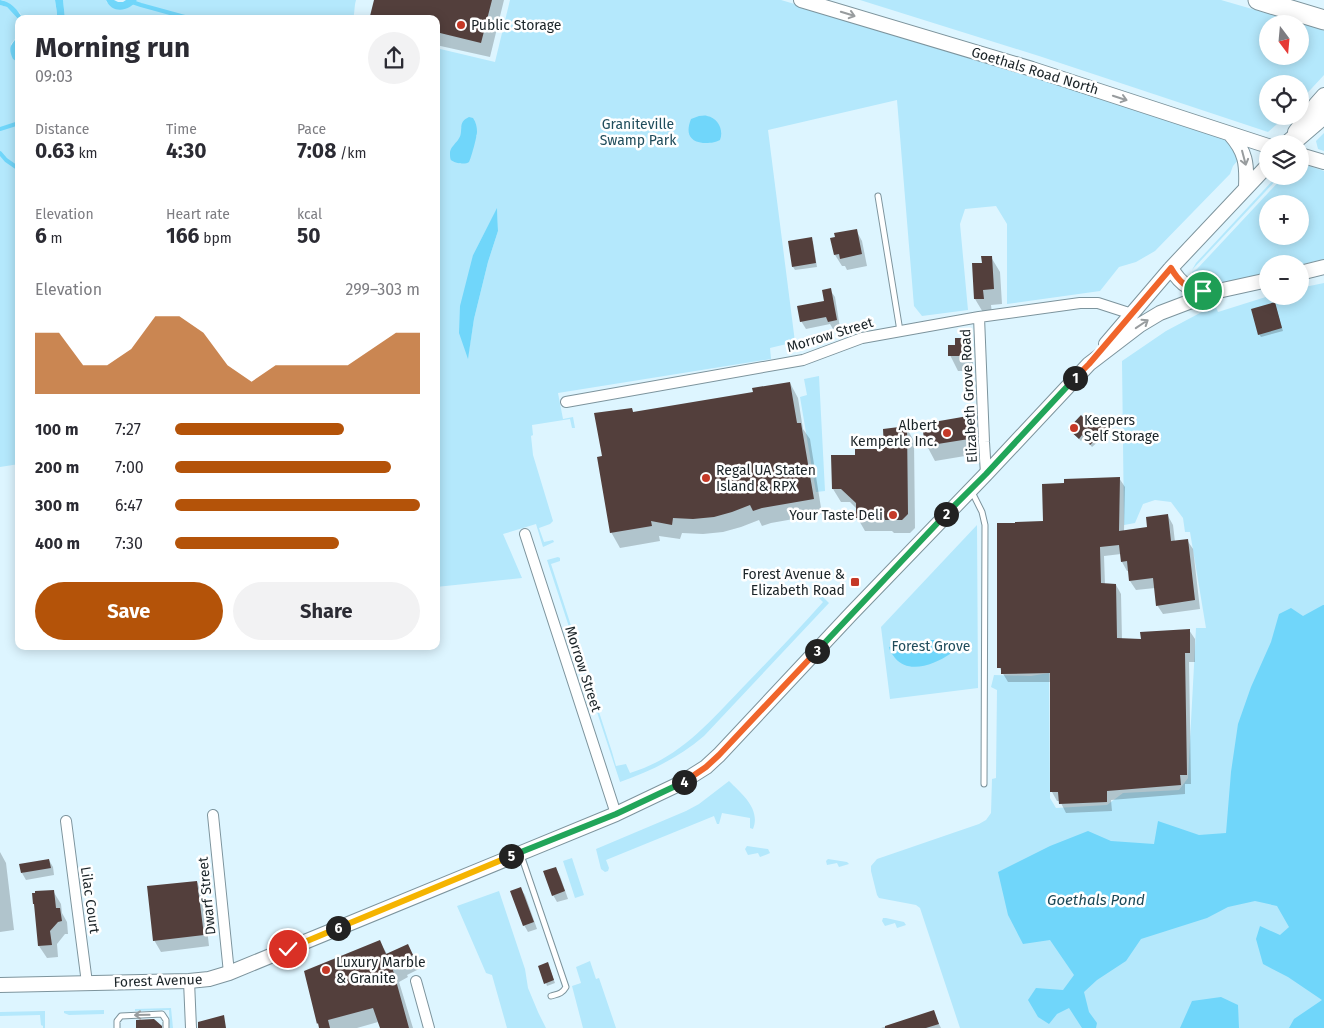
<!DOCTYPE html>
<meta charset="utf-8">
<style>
:root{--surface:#fff;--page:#f2f2f3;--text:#2b2b33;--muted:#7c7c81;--accent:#b45309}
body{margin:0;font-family:"Fira Sans",sans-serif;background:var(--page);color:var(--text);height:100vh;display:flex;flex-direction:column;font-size:19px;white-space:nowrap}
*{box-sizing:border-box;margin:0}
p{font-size:16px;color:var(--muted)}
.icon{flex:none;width:28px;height:28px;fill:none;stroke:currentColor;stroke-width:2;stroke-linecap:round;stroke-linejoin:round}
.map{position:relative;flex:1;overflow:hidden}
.sheet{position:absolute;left:15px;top:15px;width:425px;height:635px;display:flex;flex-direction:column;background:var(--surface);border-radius:10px;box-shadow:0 2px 12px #0003}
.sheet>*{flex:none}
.needle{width:32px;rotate:164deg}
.buttons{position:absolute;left:1259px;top:15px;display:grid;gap:10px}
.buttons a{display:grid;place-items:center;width:50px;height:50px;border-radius:50%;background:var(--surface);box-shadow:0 2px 12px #0003;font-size:25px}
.pin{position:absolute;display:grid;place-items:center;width:42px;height:42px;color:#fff;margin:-21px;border:2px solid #fff;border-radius:50%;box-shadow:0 1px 5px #0007}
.km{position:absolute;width:25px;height:25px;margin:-12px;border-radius:50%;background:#222;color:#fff;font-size:14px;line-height:25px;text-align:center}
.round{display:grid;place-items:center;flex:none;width:52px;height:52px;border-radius:26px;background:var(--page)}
.summary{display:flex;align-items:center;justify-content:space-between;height:85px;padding:0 20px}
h1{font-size:28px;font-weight:700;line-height:38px}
.metrics{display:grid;grid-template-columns:repeat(3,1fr);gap:8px;height:85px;padding:5px 20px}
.metrics div{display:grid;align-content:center}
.metrics b{font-size:21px;font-weight:700}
.metrics small{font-size:14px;font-weight:400}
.metrics p{font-size:14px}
.chart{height:140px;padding:10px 20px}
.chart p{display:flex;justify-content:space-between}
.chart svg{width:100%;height:90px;margin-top:5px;fill:var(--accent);opacity:.7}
.primary-button{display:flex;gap:10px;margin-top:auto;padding:10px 20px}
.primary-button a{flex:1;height:58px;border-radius:30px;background:var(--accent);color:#fff;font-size:20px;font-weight:700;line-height:58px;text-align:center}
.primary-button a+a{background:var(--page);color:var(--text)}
ul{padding:0 20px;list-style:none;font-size:16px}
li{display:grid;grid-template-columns:80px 60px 1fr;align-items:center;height:38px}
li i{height:12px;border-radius:6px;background:var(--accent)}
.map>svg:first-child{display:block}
.green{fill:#b4e8fc;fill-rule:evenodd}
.water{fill:#70d6fa}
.shadow{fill:#0003}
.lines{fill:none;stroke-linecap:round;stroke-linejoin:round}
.stream{stroke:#70d6fa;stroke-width:4}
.building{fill:#533f3c}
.lane-casing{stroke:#7d949d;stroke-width:7}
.street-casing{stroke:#7d949d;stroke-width:12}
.secondary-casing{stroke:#7d949d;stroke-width:16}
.highway-casing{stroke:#7d949d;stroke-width:21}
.lane{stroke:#fff;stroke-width:5}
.street{stroke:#fff;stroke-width:10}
.secondary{stroke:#fff;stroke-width:14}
.highway{stroke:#fff;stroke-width:19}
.oneway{stroke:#989c9e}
.split-1-casing{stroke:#fff;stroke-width:10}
.split-2-casing{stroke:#fff;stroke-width:10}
.split-3-casing{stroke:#fff;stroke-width:10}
.split-4-casing{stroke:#fff;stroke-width:10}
.split-5-casing{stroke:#fff;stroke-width:10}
.split-6-casing{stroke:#fff;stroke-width:10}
.split-7-casing{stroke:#fff;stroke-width:10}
.split-1{stroke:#f0652b;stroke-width:6}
.split-2{stroke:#22a559;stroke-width:6}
.split-3{stroke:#22a559;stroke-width:6}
.split-4{stroke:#f0652b;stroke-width:6}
.split-5{stroke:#22a559;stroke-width:6}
.split-6{stroke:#f5b400;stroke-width:6}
.split-7{stroke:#f5b400;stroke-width:6}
.poi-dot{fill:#c53927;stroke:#fff;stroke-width:2}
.labels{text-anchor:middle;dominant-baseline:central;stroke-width:5;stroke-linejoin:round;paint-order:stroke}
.poi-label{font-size:14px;fill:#1b2428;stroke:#fff;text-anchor:start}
.street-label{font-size:14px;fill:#1b2428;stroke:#fff}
.park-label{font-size:14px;fill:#204d5c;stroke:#fff}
.water-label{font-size:15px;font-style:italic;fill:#1c4958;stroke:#fff}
</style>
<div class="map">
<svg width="1324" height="1028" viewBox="0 0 1324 1028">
<rect width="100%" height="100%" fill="#ddf5ff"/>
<path class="green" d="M0,0H55L57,13V19H23L20,13L3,0Z
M63,0H106L107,3H135L137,0H356C354,7 355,12 353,19H65Z
M510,0H781L1004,66L1225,137L1230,141L1239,159L1233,166L1230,174L1155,251L1136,262L1119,267L1100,291L1007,304V224L996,206L965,209L960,224L968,310L922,316L914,306L897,100L768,130L795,342L770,348L771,359L558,393L563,419L573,417L575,428H572L570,419L532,425L533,435L531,436L533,455L553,521L550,524L539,528L544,542L553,540L554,542L543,547L536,524L503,534L522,578L436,587V48L495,62ZM461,127L477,135L461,164L454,161L461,134ZM497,209L498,231L488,262L474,319L468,357L473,255Z
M860,0H1221L1324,30V75L1300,101V84H1268V116H1286L1268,132L1039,56ZM1268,24H1300V56H1268Z
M0,5L7,7L19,20V34L11,44L16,62L19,63V464L0,467Z
M1324,133V151L1318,149L1316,141Z
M1300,163L1324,171V259L1300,265V264H1268L1267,272C1254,276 1212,288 1201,285C1195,283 1193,278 1192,272L1197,269L1284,176H1300ZM1268,204H1300V236H1268Z
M1277,176H1280L1192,270L1196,263Z
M1324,283V1028H960L920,908L916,905L879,898L877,895L871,871V866L877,859L979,824L986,820L991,813L992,779L996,778L997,690L991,687L994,675L1031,676L1049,673L1050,798L1056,808L1107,805L1123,793L1179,790L1188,778L1196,628H1206L1190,532H1185L1183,518L1171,502L1155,500L1143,504L1135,523L1124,525L1122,361L1166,331L1215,305L1218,312L1269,296H1300V288Z
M819,376L825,491L816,492L800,397L807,395L804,379Z
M977,525L978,688L890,699L881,627Z
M558,557L560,558V561L551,564L612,752L616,766L626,764L630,773C682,757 710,721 747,683C772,657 798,630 823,602L817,596L816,594L819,593L829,603L704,736C678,758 651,771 620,782L547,560Z
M729,781C742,794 761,809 753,829L750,828V818L722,813L719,824H717L714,816L606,860L609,868L608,871L605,872L601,869L596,849L686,811L699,804Z
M747,846L768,849L770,853L768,854L760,857L758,853L748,855L745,849Z
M572,858L584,895L575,898L563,861Z
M828,859L847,862L849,864L839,867L837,863L827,865L826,861Z
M499,891L525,969L528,988L538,1012L546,1028H507L492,975L486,973L457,906Z
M883,918H886L904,922L906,925L897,928L895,923L885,926L882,921Z
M590,961L596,979L599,978L616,1028H583L572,986L581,983L576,967Z
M171,1008L173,1028H170L169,1010L135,1011V1009Z
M104,1010V1014L69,1015L64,1013V1011Z
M45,1011V1028H43V1026L41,1025L40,1015L0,1016V1012Z"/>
<path class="water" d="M0,0C10,1 18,10 23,19H19V20L7,7L0,5Z
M55,0H63L65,19H57V13Z
M106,0H114L118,2H123L126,0H137C129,12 112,14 106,0Z
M19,34V46L16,53L19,56V63L13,59C7,46 12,45 19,34Z
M699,116C702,116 705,115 707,116C718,118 724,130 720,140C714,143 710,143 703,143C688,141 686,132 691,119Z
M469,117L473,118C476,122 477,127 477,132C477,136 471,159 469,162C465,165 454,163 451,160C450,159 450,154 450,152C451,147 455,144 458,140C465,131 456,123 469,117Z
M497,208L498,231L488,262L474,319L468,359L459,333L460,306L473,255Z
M1323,605H1324V1028H1289L1294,1019L1322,1000L1288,977L1263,964L1256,939L1260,926L1280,935L1289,927L1277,906L1255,901L1228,907L1207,918L1141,939L1126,961L1097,980L1084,992L1089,1012L1097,1023L1096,1028H1082L1069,1008L1057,1014L1049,1024L1038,1017L1028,1000L1036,988L1063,990L1074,975L1050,940L1023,944L1008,915L998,872L1050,846L1088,831L1111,841L1154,844L1158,821L1199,835L1226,833L1231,772L1238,724L1251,687L1271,642L1279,614L1291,608L1303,616Z
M931,640H944C946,644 949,647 951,651L950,654C935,664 909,675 895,658C892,654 890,652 889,647L906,643L919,647Z
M1221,997L1238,1005L1239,1028H1180L1192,1001Z"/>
<path class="shadow" d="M375,0H504L490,57L436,45V19H373L371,16Z
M856,230L862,241L867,266L847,270L845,266H842L835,255L832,239Z
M811,239L813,242L817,267L795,270L793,267Z
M991,257L1000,272L1002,304L991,305L992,314H984L975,299L983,264Z
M830,290L835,297L840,328L833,329L830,324L806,329L801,321L825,302Z
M1275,304L1283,331L1261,337L1259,334Z
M964,339L973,354V371H958L950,355L956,346Z
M790,383L798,398L803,429L810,439L822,514L771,523L762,526L759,520L741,527L723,532L703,534L682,533L680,539L659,536L660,541L620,548L611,532L603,457L632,409L634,414L755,393Z
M967,417L976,432L977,454L935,461L927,446Z
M1101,422L1109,432L1092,447L1084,437L1081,441L1069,429L1095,427Z
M906,427L914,441L915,528L910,533H894L892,531H865L857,517V509L850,502H841L833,489L857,456L885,450Z
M1119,478L1125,487L1124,531L1148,529L1168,516L1173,525L1175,542L1187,540L1193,549L1200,609L1163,614L1157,605L1155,588L1136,590L1130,581L1129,571H1127L1122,562L1121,554L1104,556L1105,585H1116L1121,594L1122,640H1142L1189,630L1195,639V662H1189L1191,784H1185V794L1111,800L1112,811L1066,813L1060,801H1057L1052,792L1051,682H1008L999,667L1045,522Z
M0,852L6,863L14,930L0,932Z
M49,860L53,867L54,875L26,880L22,873Z
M556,869L560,876L568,899L557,902L553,895Z
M197,882L203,893L209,946L161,952L154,940Z
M520,888L525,895L537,929L528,932L524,925Z
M53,891L61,904L62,913L67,922L68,934H65L57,944L58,957L47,958L39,946Z
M380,942L387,954L408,946L416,960L419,969L407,975L408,977L399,982L413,1028H381L378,1022L357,1028H320L318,1023L305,972Z
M549,967L555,983L547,986L546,983Z
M933,1012L941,1028H881Z"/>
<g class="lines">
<path class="stream" d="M132,2L141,5L192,19
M0,129L19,123
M0,153L6,160L19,169"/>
</g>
<path class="building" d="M374,0H492L481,43L436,32V19H382L370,16Z
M857,229L862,254L840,259L839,254L834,255L830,238L835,237L834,233Z
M812,237L816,263L792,267L788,241Z
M981,256H992L994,289L983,290L984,299H974L972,263H982Z
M831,288L837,320L828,322L826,317L800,322L797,306L824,301L822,290Z
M1275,302L1282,328L1258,335L1251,309Z
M955,338H965V356H948V345H955Z
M790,382L797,423H801L814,499L762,508L753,511L750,505L732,512L714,517L693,519L673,518L672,525L651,521L652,526L610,533L597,457L602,456L594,413L632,408L633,412L753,392L752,388Z
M1081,415L1086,420L1087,418L1095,425L1101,420L1108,428L1090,445L1082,435L1079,439L1068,429Z
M968,416L969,439L925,446L922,424Z
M907,426L908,514L902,520H885L884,517L856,518V503L841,489H832L831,455H855V449H884L883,429Z
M1120,477L1119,531L1147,527L1146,517L1168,514L1171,541L1188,539L1195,600L1156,606L1153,578L1129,581L1127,561L1121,562L1119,545L1100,547L1101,583L1116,584L1117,638L1141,639L1140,632L1190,629V653H1185L1187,775H1180L1181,785L1107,791V802L1059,804L1058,792H1050V673L1001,674V668H997V523H1015V522L1043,521L1042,484L1064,483V479Z
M49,859L51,868L21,873L19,864Z
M556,867L565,891L552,896L543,871Z
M197,881L204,935L153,941L147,886Z
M521,887L534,922L523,926L510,891Z
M54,890L56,908H60L62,921L58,922L50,931L52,945L38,946L34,904H33L32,893H35V891Z
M380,940L386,954L408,944L413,955L400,961L401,963L392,967L395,977L409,1028H380L373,1008L328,1020L330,1028H319L318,1023L317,1024L304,971Z
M548,962L554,980L544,984L538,966Z
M934,1010L939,1024L926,1028H885V1026Z
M224,1015L226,1028H198V1022Z
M154,1019L162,1026V1028H136V1020Z"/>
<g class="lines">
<defs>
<path id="lane" d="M878,196L900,331
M971,490L982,512L985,525L984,784
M521,855L566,987C562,994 558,994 551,996
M117,1028V1021L121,1016L162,1014L166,1020V1028"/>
<path id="street" d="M979,317L984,442L986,474
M566,402L803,360L862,338L979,317L1080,303H1098L1132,314
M525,534L616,814
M213,815L229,973
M66,821L87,983
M189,981L191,1028
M416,981L429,1028"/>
<path id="secondary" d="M801,0L1032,69L1268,146
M1295,132L1316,104L1324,95
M1230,134C1246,152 1247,164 1246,187
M1300,155L1324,162
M1171,268C1182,287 1191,290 1212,291
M1300,273L1324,267
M1106,344L1171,268L1268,165
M0,985L189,981L209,979L229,973L616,814L679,784L706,767L719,755L851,614L986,474L1089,364L1140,325L1160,313L1218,291L1268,280"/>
<path id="highway" d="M1258,0L1324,20
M1289,144L1324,114"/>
</defs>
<use href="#lane" class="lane-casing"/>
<use href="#street" class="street-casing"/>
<use href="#secondary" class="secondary-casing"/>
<use href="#highway" class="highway-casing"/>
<use href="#lane" class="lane"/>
<use href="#street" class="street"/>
<use href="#secondary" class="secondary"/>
<use href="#highway" class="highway"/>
</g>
<defs><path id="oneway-shaft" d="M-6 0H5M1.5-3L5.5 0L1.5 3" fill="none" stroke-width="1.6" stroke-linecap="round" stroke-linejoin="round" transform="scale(1.25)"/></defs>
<g class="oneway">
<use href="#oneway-shaft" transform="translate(848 14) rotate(17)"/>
<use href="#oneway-shaft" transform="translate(1120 98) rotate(18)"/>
<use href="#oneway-shaft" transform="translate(1244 158) rotate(75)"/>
<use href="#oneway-shaft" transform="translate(1142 324) rotate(-34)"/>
<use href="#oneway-shaft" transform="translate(142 1015) rotate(179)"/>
</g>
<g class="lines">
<defs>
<path id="split-1" d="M1075,378L1089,364L1171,268C1179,282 1187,289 1203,291"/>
<path id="split-2" d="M946,514L986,474L1075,378"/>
<path id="split-3" d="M817,651L946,514"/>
<path id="split-4" d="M684,782L706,767L719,755L817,651"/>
<path id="split-5" d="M511,856L616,814L684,782"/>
<path id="split-6" d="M338,928L511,856"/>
<path id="split-7" d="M288,949L338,928"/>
</defs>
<use href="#split-1" class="split-1-casing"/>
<use href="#split-2" class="split-2-casing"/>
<use href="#split-3" class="split-3-casing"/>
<use href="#split-4" class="split-4-casing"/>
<use href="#split-5" class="split-5-casing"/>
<use href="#split-6" class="split-6-casing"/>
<use href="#split-7" class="split-7-casing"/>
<use href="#split-1" class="split-1"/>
<use href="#split-2" class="split-2"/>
<use href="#split-3" class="split-3"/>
<use href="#split-4" class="split-4"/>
<use href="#split-5" class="split-5"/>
<use href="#split-6" class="split-6"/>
<use href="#split-7" class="split-7"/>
</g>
<g class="poi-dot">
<circle cx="461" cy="25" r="5"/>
<circle cx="1074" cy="428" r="5"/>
<circle cx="947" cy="433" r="5"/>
<circle cx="706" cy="478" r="5"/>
<circle cx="893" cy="515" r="5"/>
<rect x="850" y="577" width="10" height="10" rx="2.5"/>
<circle cx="326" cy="970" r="5"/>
</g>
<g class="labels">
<g class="poi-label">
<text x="471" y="25">Public Storage</text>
<text x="1084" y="420">Keepers<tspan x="1084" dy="16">Self Storage</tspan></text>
<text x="937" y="425" text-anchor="end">Albert<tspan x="937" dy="16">Kemperle Inc.</tspan></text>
<text x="716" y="470">Regal UA Staten<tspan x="716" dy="16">Island &amp; RPX</tspan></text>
<text x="883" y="515" text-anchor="end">Your Taste Deli</text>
<text x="845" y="574" text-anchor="end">Forest Avenue &amp;<tspan x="845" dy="16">Elizabeth Road</tspan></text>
<text x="336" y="962">Luxury Marble<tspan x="336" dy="16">&amp; Granite</tspan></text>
</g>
<g class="street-label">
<text transform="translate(1035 71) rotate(17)">Goethals Road North</text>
<text transform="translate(830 335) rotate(-17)">Morrow Street</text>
<text transform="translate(969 396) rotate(-93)">Elizabeth Grove Road</text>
<text transform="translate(583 669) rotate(72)">Morrow Street</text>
<text transform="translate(207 896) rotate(-96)">Dwarf Street</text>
<text transform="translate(90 900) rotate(82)">Lilac Court</text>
<text transform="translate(158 981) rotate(-2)">Forest Avenue</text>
</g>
<g class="park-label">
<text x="638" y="124">Graniteville<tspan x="638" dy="16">Swamp Park</tspan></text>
<text x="931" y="646">Forest Grove</text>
</g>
<g class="water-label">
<text x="1096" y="900">Goethals Pond</text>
</g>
</g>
</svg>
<div class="buttons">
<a><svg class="needle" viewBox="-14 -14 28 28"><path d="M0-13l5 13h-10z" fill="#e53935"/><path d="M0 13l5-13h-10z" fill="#7c7c81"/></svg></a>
<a><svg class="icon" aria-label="locate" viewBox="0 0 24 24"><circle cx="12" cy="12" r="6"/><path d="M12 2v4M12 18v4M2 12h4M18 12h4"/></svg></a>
<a><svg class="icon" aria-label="layers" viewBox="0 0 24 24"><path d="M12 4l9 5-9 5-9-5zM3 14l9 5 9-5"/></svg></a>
<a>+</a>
<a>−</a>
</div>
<div class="pin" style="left:1203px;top:291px;background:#1e9e55"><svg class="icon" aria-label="arrive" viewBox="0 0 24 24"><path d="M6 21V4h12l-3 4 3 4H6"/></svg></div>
<div class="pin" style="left:288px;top:949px;background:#d93025"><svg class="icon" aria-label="check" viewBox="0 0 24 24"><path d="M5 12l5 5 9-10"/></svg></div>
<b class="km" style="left:1075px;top:378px">1</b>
<b class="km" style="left:946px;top:514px">2</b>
<b class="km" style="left:817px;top:651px">3</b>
<b class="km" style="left:684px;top:782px">4</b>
<b class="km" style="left:511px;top:856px">5</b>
<b class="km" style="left:338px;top:928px">6</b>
<section class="sheet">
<div class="summary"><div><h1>Morning run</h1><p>09:03</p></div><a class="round"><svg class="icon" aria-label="share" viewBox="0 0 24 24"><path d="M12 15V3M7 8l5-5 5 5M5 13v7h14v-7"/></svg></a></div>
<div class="metrics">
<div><p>Distance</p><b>0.63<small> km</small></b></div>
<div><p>Time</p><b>4:30</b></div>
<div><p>Pace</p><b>7:08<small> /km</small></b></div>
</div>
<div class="metrics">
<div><p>Elevation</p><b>6<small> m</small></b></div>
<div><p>Heart rate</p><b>166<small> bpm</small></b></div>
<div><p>kcal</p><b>50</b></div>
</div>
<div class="chart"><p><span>Elevation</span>299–303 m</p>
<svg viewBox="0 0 160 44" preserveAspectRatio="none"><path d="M0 44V14L10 14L20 30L30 30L40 22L50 6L60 6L70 14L80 30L90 38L100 30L110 30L120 30L130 30L140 22L150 14L160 14V44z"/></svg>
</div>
<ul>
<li><b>100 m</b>7:27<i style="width:69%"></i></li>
<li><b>200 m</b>7:00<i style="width:88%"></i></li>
<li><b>300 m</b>6:47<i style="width:100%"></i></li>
<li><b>400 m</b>7:30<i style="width:67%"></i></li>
</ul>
<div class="primary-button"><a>Save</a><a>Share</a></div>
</section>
</div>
